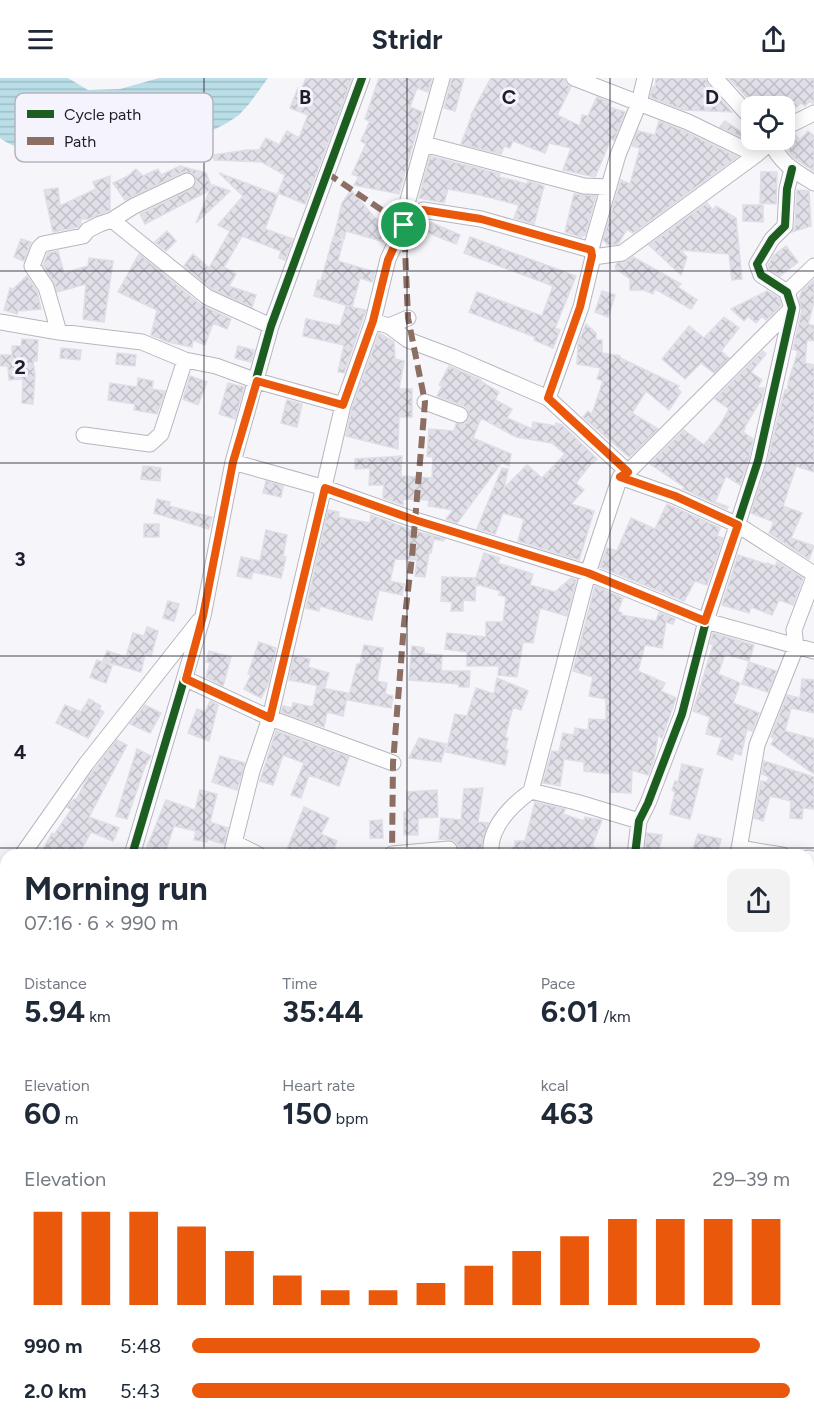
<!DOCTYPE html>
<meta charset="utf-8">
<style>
:root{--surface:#fff;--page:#f2f2f3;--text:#1f2937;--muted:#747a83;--accent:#ea580c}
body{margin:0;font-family:Figtree,sans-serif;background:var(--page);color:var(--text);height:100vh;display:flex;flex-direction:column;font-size:22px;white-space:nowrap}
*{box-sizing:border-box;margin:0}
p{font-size:20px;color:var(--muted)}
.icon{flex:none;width:33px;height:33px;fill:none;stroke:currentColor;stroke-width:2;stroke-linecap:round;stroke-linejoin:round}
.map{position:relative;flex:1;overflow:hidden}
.panel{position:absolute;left:0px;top:771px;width:814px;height:578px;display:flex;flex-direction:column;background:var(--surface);border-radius:18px 18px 0 0;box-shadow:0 3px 15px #0003}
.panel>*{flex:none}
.controls{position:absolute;left:741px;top:18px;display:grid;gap:12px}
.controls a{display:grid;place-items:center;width:54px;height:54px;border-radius:12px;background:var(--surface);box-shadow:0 3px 15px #0003;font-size:30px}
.pin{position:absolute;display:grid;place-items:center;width:51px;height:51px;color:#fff;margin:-26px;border:3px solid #fff;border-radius:50%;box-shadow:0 2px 6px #0007}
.round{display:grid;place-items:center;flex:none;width:63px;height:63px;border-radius:12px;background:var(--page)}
.summary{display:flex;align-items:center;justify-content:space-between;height:102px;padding:0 24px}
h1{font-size:33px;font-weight:700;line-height:45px}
.stats{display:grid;grid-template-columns:repeat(3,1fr);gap:9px;height:102px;padding:6px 24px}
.stats div{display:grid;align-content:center}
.stats b{font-size:30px;font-weight:700}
.stats small{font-size:16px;font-weight:400}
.stats p{font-size:16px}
.chart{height:168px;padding:12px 24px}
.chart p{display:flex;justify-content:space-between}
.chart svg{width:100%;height:108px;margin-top:6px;stroke:var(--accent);stroke-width:6}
ul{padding:0 24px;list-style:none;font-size:20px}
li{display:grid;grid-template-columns:96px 72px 1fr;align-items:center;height:45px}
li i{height:15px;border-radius:8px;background:var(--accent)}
header{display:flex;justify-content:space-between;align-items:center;height:78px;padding:0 24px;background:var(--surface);font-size:27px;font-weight:700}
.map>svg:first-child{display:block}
.water{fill:url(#water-rules)}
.building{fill:url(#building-cross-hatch);stroke:#dfdde6;stroke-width:1.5}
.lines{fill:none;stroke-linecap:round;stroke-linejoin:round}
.minor-casing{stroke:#b7b6bf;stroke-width:17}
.minor{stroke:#fefefe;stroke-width:15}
.quiet{stroke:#8d6e63;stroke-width:6;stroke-dasharray:12 6;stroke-linecap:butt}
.cycleway-casing{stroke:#f5f4fc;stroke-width:11}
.cycleway{stroke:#1b5e20;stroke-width:8}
.route-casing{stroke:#fff;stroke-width:12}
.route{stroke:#ea580c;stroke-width:8}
.grid{fill:none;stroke:#1f1d29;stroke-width:1.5;stroke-opacity:0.55}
.key{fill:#f5f4fc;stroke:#b5b4bd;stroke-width:1.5}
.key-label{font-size:16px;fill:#1f1d29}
.grid-label{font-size:20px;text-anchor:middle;font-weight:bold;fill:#1f1d29;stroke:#f5f4fc;stroke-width:6;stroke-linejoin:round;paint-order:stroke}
</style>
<header><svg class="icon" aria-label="menu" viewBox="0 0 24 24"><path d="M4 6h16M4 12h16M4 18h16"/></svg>Stridr<svg class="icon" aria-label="share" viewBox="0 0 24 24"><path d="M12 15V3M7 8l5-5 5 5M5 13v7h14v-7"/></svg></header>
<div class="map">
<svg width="814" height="1348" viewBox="0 0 814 1348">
<defs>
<pattern id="water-rules" width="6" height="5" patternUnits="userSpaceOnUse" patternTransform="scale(1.5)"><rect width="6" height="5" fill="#badee7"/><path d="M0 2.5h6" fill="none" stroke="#9fbec6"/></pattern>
<pattern id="building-cross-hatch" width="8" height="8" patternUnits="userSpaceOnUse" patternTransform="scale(1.5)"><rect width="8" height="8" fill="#e1dfe8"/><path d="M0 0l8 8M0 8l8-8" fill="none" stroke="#c1bfc7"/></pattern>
</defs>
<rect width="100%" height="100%" fill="#f6f6fa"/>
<path class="water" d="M0,0H68L88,12L120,11L159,0H268L249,26L239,37L227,45L200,59L171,64L157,69L50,73C34,73 14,71 0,60Z"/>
<path class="building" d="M306,0H352L305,126L278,115L285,97L262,84L214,82V77L247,72H259L266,60L279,67L287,53L299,60L308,37L290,30L298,10L301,12Z
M379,0H432L428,14L417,10L410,29L422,34L399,116L354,107L359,99L352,96L366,66L361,63L370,43L365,41Z
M452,0H464L455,33L444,30Z
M491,0H564L566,6L571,9L557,37L580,48L582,37L588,38L597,19L611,25L609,29L625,34L614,62L611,61L595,99L563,92L571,70L549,65L545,75L513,63L510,70L504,68L501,76L461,66L472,37H471Z
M656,0H705L708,7L732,34L684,32L650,19L653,9L655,10Z
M728,0H814V25L809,24L805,28L801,25L784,39V28H756Z
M659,43L684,53L737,79L633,155L627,151L618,166L608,167L603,162L621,102L630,106L640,70L632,68L638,53L655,57Z
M725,43L743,55L748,50H752V64L720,49Z
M808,53L814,58V93L794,80L782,65L784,60L794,56L800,62Z
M430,78L500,96L499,99L516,103L527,106L528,103L544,108L534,146L514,140L519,127L480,117L448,111L444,125L419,120Z
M180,88L206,95L212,110L213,107L230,113L196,145L210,112L145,146L140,136L192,111L197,103L192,95L183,94L125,122L113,105L128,98L136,91L143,98L158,91L161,97Z
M761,94H777L776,126L760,125Z
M219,95L278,117L265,151L293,161L285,182L279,180L281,173L242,158L224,189L236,196L229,208L256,217L252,229L212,211L184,188L193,176L209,190L230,153L218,147L243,118Z
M110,98V132L88,141H80L81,145L78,149L53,154L44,112L58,110L60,128L96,111L93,104Z
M351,112L375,140L392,149L385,164L346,153L344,161L334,159L342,125Z
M797,112L809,113L811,148L792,154L795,149Z
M574,116L596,118L585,157L581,159L565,154Z
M707,125L713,132L716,128L736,140L742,201L732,202L729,176L680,172L687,179L681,197L649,167Z
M743,127H763V144L743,143Z
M430,144L460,157L456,166L426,154Z
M167,153L176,163L166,173L155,164Z
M470,159L576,198L555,250L560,252L553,270L534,262L535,259L469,234L477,214L542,238L553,208L464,175Z
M333,160L343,163L338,183L375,194L372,204L360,200L352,229L314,218L318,202L321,203Z
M21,161L31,164L24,183L14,179Z
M786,168L798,184L780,198L769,191L768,187L774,177Z
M58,173L64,195L88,188L89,180L113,183L104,244L83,241L86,206L57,214L54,204L43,187L48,175Z
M139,176L201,227L231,241L227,251L213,245L205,267L193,262L192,269L168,264L151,257L157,232L118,214Z
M633,179L681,206L678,209L697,222L691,231L655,211L653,216L644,212H630V201L615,190L617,185L627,183Z
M27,198L37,213L41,231L18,233L17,236L4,232L10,210L13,211Z
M814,202V224L808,246L814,248V263L807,262L805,285L814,287V394L796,388L783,428L802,435L791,460L814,468L809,481L769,455L774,444L751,435L767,386L782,322L785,312L787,313L789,302L798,273L793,271L802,232L799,221L802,213Z
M602,213L615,217L608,239L595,234Z
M767,213L779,220L781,227L766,242L762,238L756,245L748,238L744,243L731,231Z
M346,228L366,232L344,295L338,294L344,267L303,258L306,241L340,248Z
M724,239L739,250L721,273L729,280L714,295L701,285L685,301L662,281L689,248L704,260Z
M586,246L596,255V262H602V275L620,278V280L679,308L677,310L681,314L669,332L646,313L632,335L658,351L629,379L583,339L588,333L592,336L603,303L597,301L601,290L577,286L578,266Z
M379,255L394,264L395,281L404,283L399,311H412V339H399L398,371L346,358L352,330Z
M22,261L38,262L37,283H33L35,296L33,326L22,325L23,301L9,302L8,288H0V277H12V268H21Z
M238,268L254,272L251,284L235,280Z
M61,270L81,272L80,282L60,280Z
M763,273L766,276L751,294L762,302L757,310H764L761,324L760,323L744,350H745L743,354L753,361L749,380L740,407L726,398L715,424L728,429L727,431L683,411L684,409L650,386L684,352L704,367L720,347L729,331L715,321Z
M117,275L136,277L135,288L116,286Z
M449,288L481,302L480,303L499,314L495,322L512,331L507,340L532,351L533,344L556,348V345L562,347L597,381L589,388L576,405L584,412L571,426L594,433L579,482L518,463L524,441L503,435L495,456L477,451L502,390L508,391L504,410L527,387L542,400L565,376L552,365L516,359L481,340L473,360L511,376L509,388L502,384L457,445L446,441L453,432L428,428L429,422L403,421V427L383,420L384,407H369L370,390L355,391V381L402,378L401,398L432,400L433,379L427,378L429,351L454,353L456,346L466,345L469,340L468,331L464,328L437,318L442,308L439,307Z
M190,298L207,304L198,327L183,321Z
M138,300L153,303L152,311L165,313L157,336L134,332L135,326L108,322L110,305L137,309Z
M228,305L244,309L235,341L219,336Z
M287,322L302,326L297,349L281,345Z
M143,388L161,390L160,403L141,401Z
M266,403L283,408L281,419L263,415Z
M157,421L170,424L169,428L212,439L209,451L154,435Z
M667,426L720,450L717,458L723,460L707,507L695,503L684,523L600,489L607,470L617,473L631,440L655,451Z
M328,432L339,434L338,439L370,445L371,437L411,452L445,461L443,463L434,461L431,475H429L425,499L415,498L417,482L395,481L390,503L404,506L402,517L379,512L372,542L368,541V542L320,528L319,533L306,530Z
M144,446H159V459H144Z
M266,452L287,457L283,478L286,479L281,500L253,494L251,501L237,498L241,479L260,483Z
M484,475L500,480L498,485L533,496L530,507L555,514L571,500L576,502L567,538L540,530L533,565L523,564L517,599L498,597L499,588H467V574L445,571L447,555L486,559V544H503L506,519L499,517L500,513L476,506L475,523L463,522V533H451L452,524L441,523L442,499L476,500Z
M738,477L766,486L767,485L775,488L777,484L803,500L793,527L779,522L772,537L751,529L749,535L722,527Z
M595,508L623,520L618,533L622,535L621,537L656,543L659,534L675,541L673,546L666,544L662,570L645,567L638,593L665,605L661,613L676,620L662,660L658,657L654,682L648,697L632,692L631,715L610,714L611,696L584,693V684L564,681L560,708L543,705L552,673L559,674L563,655L574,657L575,650L588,652L589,641L606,642V621L589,618L593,599L573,593Z
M168,523L179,526L174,543L163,540Z
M147,549L158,553L151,578L145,576L141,594L103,583L107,573L126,579L133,555L144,558Z
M713,555L754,567L749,583L725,576L718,596L740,605L733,625L759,635L752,653L747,651L741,677L734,675L732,682L717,676L722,660L706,656L710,639L693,633L713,567L710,566Z
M259,564L276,570L268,606L261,620L244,611L251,597L248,596Z
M364,567L383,570L377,603L387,605L385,616L393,618L391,630L348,622L357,586H360Z
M412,568L424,570V576L442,577L441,593H470L469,609H459V606L409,602Z
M209,573L231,579L223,608L206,599L210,585L206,584Z
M294,578L310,581L308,589L329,595L325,609L289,602Z
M97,582L112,588L106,605L90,599Z
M749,584L776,593L768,614L742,606Z
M497,600L528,613L521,632L513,629L505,659L508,660L505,672H508L505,687L446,674L455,636L467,638L476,610L494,616Z
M802,601L814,602V635L791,630L785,653L814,661V696L771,666L775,660L771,659L787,617L800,620Z
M317,609L348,615L343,638L327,634L324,649L281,634L283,628L292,630L293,625L313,629Z
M89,621L101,628L99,631L104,634L88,660L56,645L65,627L81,634Z
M210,623L218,627L209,663L188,655L197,631L205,634Z
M145,627L161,635L150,655L130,646Z
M276,653L349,679L339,708L309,697L301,720L291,717L304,685L283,677L273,707L260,703Z
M419,660L446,666L441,684L409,680Z
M117,662L127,667L89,739L119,750L113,763L91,754L78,777H40L52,755L54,757L71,732L67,729L74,721L76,722L87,701Z
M137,671L151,678L145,688L127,741L116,738Z
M220,678L245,685L237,712L212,704Z
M764,683L814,699V731L803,730L802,741L790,740L791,723L770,718L763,743L754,740L761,703L767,704L769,699L762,696Z
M682,686L703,691L690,741L670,736L675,714L672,712L675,703L678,704Z
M483,710L478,744L488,745L482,765L481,777H456L459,771L457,765L453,762L439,761L441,740L461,742L464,711Z
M200,712L217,716L210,744L228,750L224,766L207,761V764L194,762L196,753L174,748L164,777H144L166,722L195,732Z
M437,712L438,739L418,740V757H404V734H407V714Z
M535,724L565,731L563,736L584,743L585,739L602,742L592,768L606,777H505L515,768V763H525Z
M304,729L329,740L321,756L337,763L331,777H319L299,769L296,777L286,774Z
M382,742L383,760H370V743Z
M647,755L662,757L658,777H645Z
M698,756L721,761L717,777H691Z"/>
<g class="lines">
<defs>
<path id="minor" d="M574,0L688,44L756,77
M715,0L752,41
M784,50L814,35
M770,62C780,85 793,92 814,105
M424,66L584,108L609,109
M112,142L207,219L271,248
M404,147L423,132L481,141L591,172
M593,179L622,175L756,77L773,62
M787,214L814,188
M373,243L389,248L408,262L453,279L548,320L628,394
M0,244L59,254L142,264L185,282L216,288L257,303L343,327
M389,248L408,240
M59,254L46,209L32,188L39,170L43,166L83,158L88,152L100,146L112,142L134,128L187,103
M548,320L581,229L593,179L591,172L594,160L618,77L639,25L645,0
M425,324L460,337
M84,357L150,366L161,356L185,282
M233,384L325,410L415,442L588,495L706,543L814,573
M620,399L674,418L738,447L814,496
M186,601L270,640L393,685
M531,713L576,724L639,743
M235,765L259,777
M739,770L782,777
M392,776L449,771
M22,777L86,686L199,543
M132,777L203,538L233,384L271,248L362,0
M231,777L252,693L270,640L343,327L373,243L388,181L404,147L408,122L442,0
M491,777C488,750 512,727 531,713L588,495L620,399L628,394L792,230
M635,777L639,743L648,725L682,636L706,543L758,383L792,230L787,214L761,197L757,186L772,161L785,148L787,111L792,91
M738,777L757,667L796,569L794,552L814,499
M808,780L814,781
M0,814L6,804
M808,897L814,900
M808,979L814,975
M0,984L6,988
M808,1006L814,1005
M0,1100L6,1098
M808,1104L814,1103
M0,1179L6,1163
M812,1179L814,1186
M0,1236L6,1238
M773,1342L775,1348
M33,1348L35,1342
M234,1348L237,1342
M732,1348L757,1342"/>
</defs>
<use href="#minor" class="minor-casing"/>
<use href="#minor" class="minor"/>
<path class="quiet" d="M327,95L404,147L408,240L425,324L412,479L404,546L393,685L392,777
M392,1342L394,1348"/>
<defs>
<path id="cycleway" d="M132,777L203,538L233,384L271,248L362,0
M635,777L639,743L648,725L682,636L706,543L758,383L792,230L787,214L761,197L757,186L772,161L785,148L787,111L792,91"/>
</defs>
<use href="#cycleway" class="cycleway-casing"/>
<use href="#cycleway" class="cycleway"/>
</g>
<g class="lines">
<defs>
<path id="route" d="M423,132L481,141L591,172L592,178L580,229L548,320L628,394L620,399L675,418L738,447L705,543L588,495L415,442L325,410L270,640L186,601L203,538L233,384L257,303L343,327L373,243L388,182L404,147Z"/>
</defs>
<use href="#route" class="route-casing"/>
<use href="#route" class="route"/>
</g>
<path class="grid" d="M204,0V777M407,0V777M610,0V777M0,193H814M0,385H814M0,578H814M0,770H814M0,963H6M808,963H814M0,1155H6M808,1155H814M204,1342V1348M407,1342V1348M610,1342V1348"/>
<rect x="15" y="15" width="198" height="69" rx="9" class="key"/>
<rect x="27" y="32" width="27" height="8" fill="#1b5e20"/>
<rect x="27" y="59" width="27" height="8" fill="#8d6e63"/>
<g class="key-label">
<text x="64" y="42">Cycle path</text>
<text x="64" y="69">Path</text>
</g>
<g class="grid-label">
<text x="305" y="26">B</text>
<text x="509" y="26">C</text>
<text x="712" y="26">D</text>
<text x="20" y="296">2</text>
<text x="20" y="488">3</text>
<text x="20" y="681">4</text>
</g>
</svg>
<div class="controls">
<a><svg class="icon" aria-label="locate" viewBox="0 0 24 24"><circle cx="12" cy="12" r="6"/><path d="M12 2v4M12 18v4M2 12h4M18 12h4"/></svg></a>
</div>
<div class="pin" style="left:404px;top:147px;background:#1e9e55"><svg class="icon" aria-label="arrive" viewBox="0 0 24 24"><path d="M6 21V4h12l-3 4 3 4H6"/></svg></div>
<section class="panel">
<div class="summary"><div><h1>Morning run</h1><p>07:16 · 6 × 990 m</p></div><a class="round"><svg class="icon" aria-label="share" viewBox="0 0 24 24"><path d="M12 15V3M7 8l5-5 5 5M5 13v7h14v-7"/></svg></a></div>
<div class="stats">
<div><p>Distance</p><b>5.94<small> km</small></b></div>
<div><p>Time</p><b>35:44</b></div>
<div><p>Pace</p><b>6:01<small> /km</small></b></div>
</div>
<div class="stats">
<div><p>Elevation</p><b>60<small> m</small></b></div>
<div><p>Heart rate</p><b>150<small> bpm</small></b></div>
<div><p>kcal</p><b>463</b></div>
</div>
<div class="chart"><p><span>Elevation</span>29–39 m</p>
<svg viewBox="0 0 160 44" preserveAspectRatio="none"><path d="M5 44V6M15 44V6M25 44V6M35 44V12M45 44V22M55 44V32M65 44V38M75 44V38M85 44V35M95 44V28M105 44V22M115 44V16M125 44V9M135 44V9M145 44V9M155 44V9"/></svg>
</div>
<ul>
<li><b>990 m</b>5:48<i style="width:95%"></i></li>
<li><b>2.0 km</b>5:43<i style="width:100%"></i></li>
</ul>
</section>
</div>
